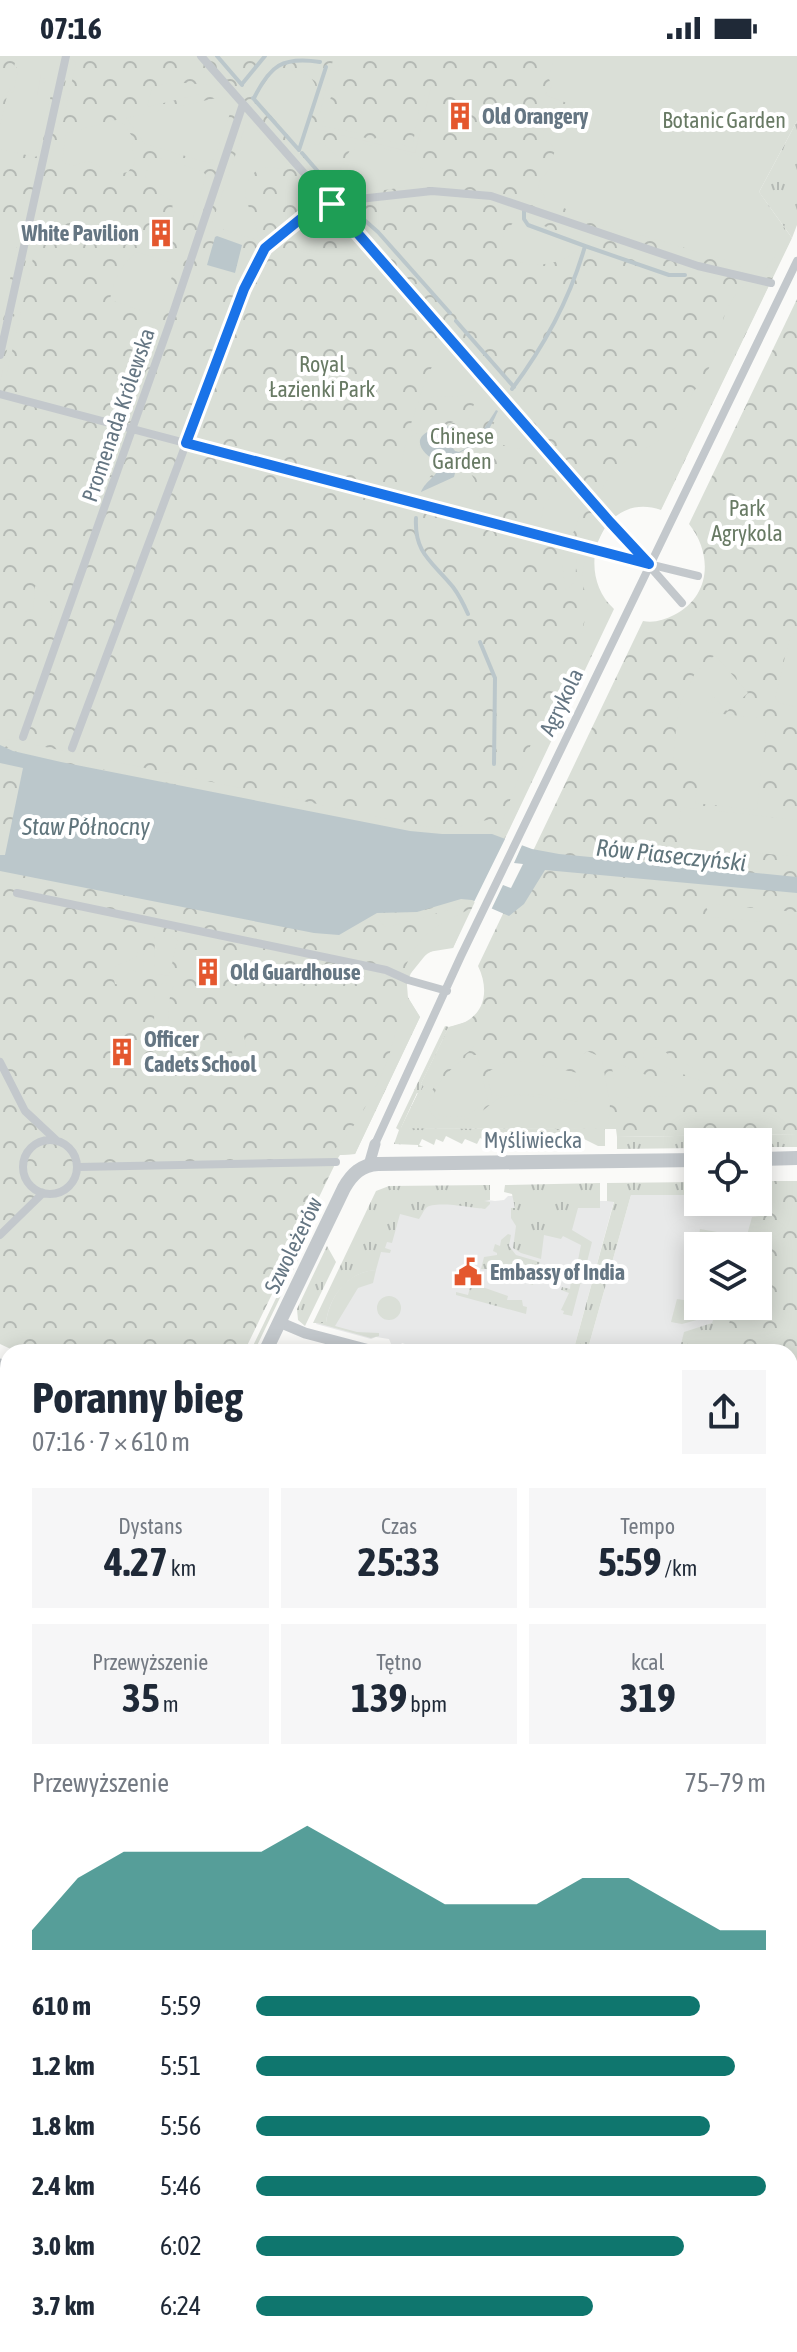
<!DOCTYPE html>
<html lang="pl">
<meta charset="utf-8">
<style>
:root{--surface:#fff;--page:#f6f6f7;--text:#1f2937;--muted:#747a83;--accent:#0f766e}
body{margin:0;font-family:"Asap Condensed",sans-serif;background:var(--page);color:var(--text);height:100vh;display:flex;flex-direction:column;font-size:30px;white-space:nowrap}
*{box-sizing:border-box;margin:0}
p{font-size:26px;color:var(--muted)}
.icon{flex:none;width:44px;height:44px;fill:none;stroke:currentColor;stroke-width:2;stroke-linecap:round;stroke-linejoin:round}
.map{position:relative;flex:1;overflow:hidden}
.details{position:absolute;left:0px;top:1288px;width:798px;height:1008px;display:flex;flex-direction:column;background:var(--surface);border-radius:24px 24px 0 0;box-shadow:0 4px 20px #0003}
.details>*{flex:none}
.controls{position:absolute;left:684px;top:1072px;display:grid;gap:16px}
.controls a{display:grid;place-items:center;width:88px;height:88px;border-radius:0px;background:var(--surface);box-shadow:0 4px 20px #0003;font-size:40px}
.pin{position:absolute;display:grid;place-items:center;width:68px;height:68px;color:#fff;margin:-34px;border-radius:16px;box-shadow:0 4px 12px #0006}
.round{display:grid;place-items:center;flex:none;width:84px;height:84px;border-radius:0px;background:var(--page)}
.overview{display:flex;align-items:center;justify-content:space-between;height:136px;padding:0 32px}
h1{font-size:44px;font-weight:700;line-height:60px}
.stats{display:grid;grid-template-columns:repeat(3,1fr);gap:12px;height:136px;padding:8px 32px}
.stats div{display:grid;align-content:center;border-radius:0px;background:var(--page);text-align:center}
.stats b{font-size:40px;font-weight:700}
.stats small{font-size:22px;font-weight:400}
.stats p{font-size:22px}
.chart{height:224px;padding:16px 32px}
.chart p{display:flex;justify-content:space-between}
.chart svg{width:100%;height:144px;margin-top:8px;fill:var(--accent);opacity:.7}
ul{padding:0 32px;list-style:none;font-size:26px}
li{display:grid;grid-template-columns:128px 96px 1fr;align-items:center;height:60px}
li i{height:20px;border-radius:10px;background:var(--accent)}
.status{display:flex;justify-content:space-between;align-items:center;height:56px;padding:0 40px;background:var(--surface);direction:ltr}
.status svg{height:22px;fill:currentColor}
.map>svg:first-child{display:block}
.built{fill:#e8e9e9}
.industrial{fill:url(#industrial-furrows)}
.grass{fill:url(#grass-tufts)}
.park{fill:url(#park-crowns)}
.garden{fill:#dadfd7}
.water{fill:#bbc7cb}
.pier{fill:#fafaf8}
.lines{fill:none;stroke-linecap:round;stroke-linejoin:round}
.stream{stroke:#bbc7cb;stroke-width:4}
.primary-casing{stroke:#b5babe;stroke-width:20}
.pedestrian{stroke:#c3c8cc;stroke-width:8}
.minor{stroke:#c3c8cc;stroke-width:11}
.tertiary{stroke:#c3c8cc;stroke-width:14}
.primary{stroke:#fff;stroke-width:16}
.route-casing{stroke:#fff;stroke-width:16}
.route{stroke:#1a73e8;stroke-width:10}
.labels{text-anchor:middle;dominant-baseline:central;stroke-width:8;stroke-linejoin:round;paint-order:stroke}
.poi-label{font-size:22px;font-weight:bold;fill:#657683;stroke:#fff;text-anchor:start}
.park-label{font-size:22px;fill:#687a64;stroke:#fff}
.street-label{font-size:22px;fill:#657683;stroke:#fff}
.water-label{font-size:24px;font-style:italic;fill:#60757c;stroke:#fff}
</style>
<div class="status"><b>07:16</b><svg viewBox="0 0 49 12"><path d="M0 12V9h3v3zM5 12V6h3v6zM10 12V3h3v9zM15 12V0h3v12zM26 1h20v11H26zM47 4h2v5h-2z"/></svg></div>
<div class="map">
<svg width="797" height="2296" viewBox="0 0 797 2296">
<defs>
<pattern id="industrial-furrows" width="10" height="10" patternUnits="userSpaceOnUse" patternTransform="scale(2)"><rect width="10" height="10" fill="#e8e9e9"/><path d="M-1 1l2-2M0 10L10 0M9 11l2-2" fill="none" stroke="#c0c1c2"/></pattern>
<pattern id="grass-tufts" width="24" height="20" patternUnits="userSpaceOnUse" patternTransform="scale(2)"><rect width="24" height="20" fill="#dadfd7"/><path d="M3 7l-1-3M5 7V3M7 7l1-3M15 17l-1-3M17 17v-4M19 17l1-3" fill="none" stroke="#b4b9b4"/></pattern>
<pattern id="park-crowns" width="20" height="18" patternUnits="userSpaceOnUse" patternTransform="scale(2)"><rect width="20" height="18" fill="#dadfd7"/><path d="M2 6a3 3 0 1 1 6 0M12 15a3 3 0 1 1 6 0" fill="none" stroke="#b4b9b4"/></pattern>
</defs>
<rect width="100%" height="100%" fill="#fafaf8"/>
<path class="built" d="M758,1138H766L751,1190H698V1250H734L721,1296H587L631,1139H698V1146H758Z
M580,1139L586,1145H614L573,1296H419L414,1291L402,1287L400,1290H392L389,1283L376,1281L371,1283L316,1268L366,1163L389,1141L455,1140L495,1145L504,1144L508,1140Z
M0,1733L8,1737V1780L0,1797Z"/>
<path class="industrial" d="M0,1681L8,1685V1737L0,1733Z
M0,2275L8,2276V2288H78L77,2296H0Z"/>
<path class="grass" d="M797,65V169L792,182L759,136Z
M445,970L449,971L421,1028L424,1030L420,1038L417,1037L401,1072L605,1073V1090H598L582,1082L579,1088L569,1083L565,1088L554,1083L550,1088L539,1083L536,1089L525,1083L521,1089L510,1083L507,1089L495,1083L492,1088L480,1082L477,1088L465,1083L462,1088L446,1080L443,1086L436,1083L434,1089L422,1083L419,1089L423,1091H418V1089L394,1088L399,1074L396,1072Z
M797,1078V1091H758V1086H698V1092L617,1093V1081Z
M797,1125L776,1296H661L663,1288L680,1292L684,1276L712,1267L718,1250H758V1190H744L752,1161L760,1160L766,1139L758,1138Z
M698,1126V1139H631L587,1296H573L614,1146L607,1145V1127Z
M600,1127V1152H578L572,1174L592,1186L587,1206L578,1204L581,1189L563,1180L561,1183L544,1179L541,1203L521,1197L513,1192L516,1170L511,1162V1152H515L512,1138L504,1136L505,1129Z
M490,1129V1144L484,1145L490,1146V1148L485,1153C473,1152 434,1144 426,1152C423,1155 422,1159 419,1163L400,1158L392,1187L387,1186L385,1192L391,1194L390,1197L381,1196L376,1214C348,1216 329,1240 326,1267H313L376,1135L389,1130Z
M508,1178L511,1179L509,1190L516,1199L540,1206L533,1229L527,1227L522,1212L499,1208L497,1213H481L484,1201L497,1199V1197L493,1195L495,1188L500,1190L501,1184Z
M327,1190L336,1206L305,1270L298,1264L297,1253Z
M576,1212L584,1214L572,1260L563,1258L564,1255L561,1254L569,1237L561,1234L562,1231L570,1233L572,1215H574Z
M471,1227L508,1240L507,1244H522L523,1250L527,1251L526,1258L456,1239V1236L468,1239Z
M8,1893V1963L0,1961V1909Z
M378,2288H466L649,2296H431Z"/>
<path class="park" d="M0,0H583L753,138L759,136L792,182L661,454C602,434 572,515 614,553L453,892C426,889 407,912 406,938L420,961L355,1098L340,1099L338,1102L244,1296H17L0,1288Z
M797,243V1078L617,1081L616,1073L401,1072L418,1037H420L424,1030L421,1028L449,971C482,966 492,939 478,910L643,565C654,567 664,564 674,559C711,541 713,498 689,468Z
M758,1125H797V1622L790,1646V1296H721L734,1250H758V1190H751L766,1139L758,1138Z"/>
<path class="garden" d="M17,0H60L53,31L43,26L45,19L41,18L37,40H40L44,32L52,34L38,99L35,101L0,93V68L9,32L13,38L19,10L13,14Z
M554,0H797V65L759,136L791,183L772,222L762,219L780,193L761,219L741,215V211L736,207L586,163L546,143L537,128L549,114L555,94L551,88L544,85L543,76L550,67L574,69L578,51L545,39L552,30L549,23Z
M71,2L76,7L62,70L57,73L55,72Z
M333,4L339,9L338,16H335L332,27L335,28L322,70L359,77L362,81L373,84L377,81L412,92L420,49H422L425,39L423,37L425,30L431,31L415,97L316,73Z
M275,12C285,13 298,14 307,19C330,33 305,74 299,92L255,41Z
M185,27L218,30L221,33L147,51L152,32L163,28Z
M221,41L230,43L233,49L214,103L209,107L145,88L126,62Z
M120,63L134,83L132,91L135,107L128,116L118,118L87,105L74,110L62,107L66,77Z
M246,68L256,72L292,113L261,111C227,136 259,156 258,184L214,171L212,167Z
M356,86L419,101L418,107L425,117L411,130L352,139L342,137L332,129L350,94L354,95Z
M323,87L341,104L329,127L303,96L310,90Z
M159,102L202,115L206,119L193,162L172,155L173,145L158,137L155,126L145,121L149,108Z
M521,155L539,168L577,183L580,190C571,205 543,211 526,208C518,206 510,201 503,196L501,184Z
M0,166L13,170L20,177L0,270Z
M33,171L39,172L38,180L6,322L0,327Z
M137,196L175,208L176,210L157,260L110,244C112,226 123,207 137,196Z
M748,227L768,231L661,453C642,447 628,449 613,462L599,445C609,397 659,396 681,364C687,356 688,345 693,336C697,331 702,327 705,321C721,291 717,249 748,227Z
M442,289L450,290L480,328C461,351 436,333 426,345C421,352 421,364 420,372L413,376L410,371L424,328Z
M482,332H487L530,382C517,402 510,388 494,387C491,386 482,389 481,389L500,357L495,353L478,375L475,384L467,367L477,340Z
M458,365L473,387L458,395C447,389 447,375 456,368L451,366Z
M430,372L420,381L419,393L426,403L435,406L436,414L426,425L421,436C435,438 444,428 455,420L451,410L455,401L477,391L479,394L459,406L457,411L461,415L467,414C477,421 483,446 478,457L395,435L407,382Z
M562,418C580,438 586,437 578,465C576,473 576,476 567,480L540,474L543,453Z
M596,459L606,469L596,489L586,486L583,479L589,462Z
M555,491L577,498L575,526L566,534L561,503Z
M588,499L593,501C591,521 596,538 613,553L509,773L502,766L541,661L572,604L581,580L588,551L582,523L585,500Z
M35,530C49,535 54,550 51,564L25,561V555L33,556Z
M791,577L797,578V651L779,647L775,641Z
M715,599L748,637L727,655L713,640L706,656L767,663L757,754L695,747L700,706L673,703L678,653L695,617Z
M7,683L422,770L453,772L487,764L500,770L505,783L492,778H442L358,766L13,695L6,690Z
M681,751L797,764V801L677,788Z
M467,843L474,845L472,850H463L392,870L385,871L377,862L378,857L417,856Z
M709,848L797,856V869L711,861L706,851Z
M470,853L453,892L428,896L411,917L404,915C417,879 437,869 470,853Z
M155,877L171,879L178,884L169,920L158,918L154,914Z
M138,893L144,895L143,918L127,913L129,919L126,928H115L113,920L116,910L136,901Z
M163,927L174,928C170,938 167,952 169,963C172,981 176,993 159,1006L164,985L154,967L155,932Z
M407,929L408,942L420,961L355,1098L340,1099L335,1097L336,1092C371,1054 403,983 401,930Z
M469,965L474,990C468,998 457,1002 450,1010C439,1020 417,1050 437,1063C443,1066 467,1064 473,1061C485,1056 492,1043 504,1041C530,1036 554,1045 578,1049L582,1045L579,1032L580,1001L587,995L601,1001L602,1004L610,1048L608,1073L401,1072L418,1037H420L424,1030L421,1028L449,971Z
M224,980H244C247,995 250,1008 234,1015L232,995Z
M648,991L661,992C680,1012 715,1015 737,1034L732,1037L644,1003L643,996Z
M470,999H477L488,1044L467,1060L441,1061L433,1051C431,1028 453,1010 470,999Z
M522,1005L578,1017L575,1031L578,1046L537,1038L492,1040L486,1017L502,1008Z
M611,1005L679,1032L682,1040L632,1041V1043L616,1038Z
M700,1173L729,1178L725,1190H698L697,1192Z
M308,1176L311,1177L254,1296H250Z
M376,1214L373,1227L358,1232L335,1270L357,1276L379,1277V1280L371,1282L317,1267H326C330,1239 347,1216 376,1214Z
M377 1252a12 12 0 1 1 24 0a12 12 0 1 1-24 0Z
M677,1243L698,1246V1250H708L704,1262L682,1268L671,1266Z
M797,1684V2256H790V1709Z"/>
<path class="water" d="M217,180L242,189L235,217L207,209L215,181Z
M496,354L498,355C479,395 483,383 452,401L450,410L455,417L454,421L421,436C426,423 441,420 438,406C423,399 409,382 432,374C438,372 449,371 455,368C447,376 447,385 455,395L459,396L474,388Z
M0,689L13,695L61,706L410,775L442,778H492L532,793L559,798L797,821V837L545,814L524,848L509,860L472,844L461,843L417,856L377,857L339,879L314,877L0,815V799H5L23,712L0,707Z
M797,1360V1540L790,1565V1385Z"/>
<path class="pier" d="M507,779L523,787L514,807L523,808L511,832L503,829L491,854L474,846Z"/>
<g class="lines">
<path class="stream" d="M217,0L242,29
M242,28L265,0
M253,42L299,94
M254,42C270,10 282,0 320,6
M299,94L326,11
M302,97L328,127
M330,129L338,138
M353,154L378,176L450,257
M524,155V163L528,169L585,190
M456,265L514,331
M512,333C545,289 570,243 585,190L669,219H685
M416,462C414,498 433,506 453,531C459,539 464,549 468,558
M480,586L495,622L494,708"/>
<defs>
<path id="primary" d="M0,2204L8,2205
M0,2235L8,2236
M790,2286L797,2287
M308,2288L354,2296"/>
</defs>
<use href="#primary" class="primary-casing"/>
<path class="pedestrian" d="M201,0L682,547
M0,299L66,0
M0,338L595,495L698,520
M23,681L169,269L243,48
M72,692L244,233L265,192L314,153L359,143L432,135L491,140L698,210L771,227
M17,837L386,914L408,924L447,935
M0,1006L25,1055L56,1084
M23 1111a27 27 0 1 1 54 0a27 27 0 1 1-54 0Z
M375,1088L461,900L797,205
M78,1111L336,1106
M0,1179L43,1137"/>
<path class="minor" d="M369,1109L375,1088
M279,1266L305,1277L377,1296
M0,1308L8,1312"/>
<path class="tertiary" d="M758,1103L797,1102
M265,1296L344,1132C352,1118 361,1109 378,1108L698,1104
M0,1845L8,1830"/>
<use href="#primary" class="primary"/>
</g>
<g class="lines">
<defs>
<path id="route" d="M332,148L610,466L649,508L186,387L244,233L265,192L309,156Z"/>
</defs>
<use href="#route" class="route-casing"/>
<use href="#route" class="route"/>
</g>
<defs>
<symbol id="building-bare" viewBox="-9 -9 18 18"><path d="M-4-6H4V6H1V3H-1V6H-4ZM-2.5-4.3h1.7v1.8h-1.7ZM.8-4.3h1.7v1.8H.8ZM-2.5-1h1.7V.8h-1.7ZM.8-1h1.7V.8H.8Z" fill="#e4572e" stroke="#fff" stroke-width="2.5" paint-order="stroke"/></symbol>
<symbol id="civic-bare" viewBox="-9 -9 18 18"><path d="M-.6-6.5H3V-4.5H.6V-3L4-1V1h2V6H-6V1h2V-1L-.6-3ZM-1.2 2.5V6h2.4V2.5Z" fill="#e4572e" stroke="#fff" stroke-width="2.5" paint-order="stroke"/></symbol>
</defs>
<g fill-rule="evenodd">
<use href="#building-bare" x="440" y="40" width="40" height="40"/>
<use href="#building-bare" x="141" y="157" width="40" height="40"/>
<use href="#building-bare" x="188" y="896" width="40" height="40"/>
<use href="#building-bare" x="102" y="976" width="40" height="40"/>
<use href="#civic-bare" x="448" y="1196" width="40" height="40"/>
</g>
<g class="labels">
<g class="poi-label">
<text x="482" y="60">Old Orangery</text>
<text x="139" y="177" text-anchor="end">White Pavilion</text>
<text x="230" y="916">Old Guardhouse</text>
<text x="144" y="983">Officer<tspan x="144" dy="25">Cadets School</tspan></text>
<text x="490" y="1216">Embassy of India</text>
</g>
<g class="park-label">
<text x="724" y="64">Botanic Garden</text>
<text x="322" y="308">Royal<tspan x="322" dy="25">Łazienki Park</tspan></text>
<text x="462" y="380">Chinese<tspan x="462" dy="25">Garden</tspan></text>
<text x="747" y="452">Park<tspan x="747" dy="25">Agrykola</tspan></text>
</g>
<g class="street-label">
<text transform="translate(118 359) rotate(-71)">Promenada Królewska</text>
<text transform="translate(561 646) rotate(-64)">Agrykola</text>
<text x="533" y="1084">Myśliwiecka</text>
<text transform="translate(293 1189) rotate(-64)">Szwoleżerów</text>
</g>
<g class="water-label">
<text x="86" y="770">Staw Północny</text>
<text transform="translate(671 799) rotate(6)">Rów Piaseczyński</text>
</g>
</g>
</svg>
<div class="controls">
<a><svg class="icon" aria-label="locate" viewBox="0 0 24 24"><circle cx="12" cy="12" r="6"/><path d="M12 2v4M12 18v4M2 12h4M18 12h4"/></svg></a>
<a><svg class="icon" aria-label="layers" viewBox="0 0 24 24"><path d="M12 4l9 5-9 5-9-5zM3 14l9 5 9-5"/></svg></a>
</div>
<div class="pin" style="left:332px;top:148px;background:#1e9e55"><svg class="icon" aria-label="arrive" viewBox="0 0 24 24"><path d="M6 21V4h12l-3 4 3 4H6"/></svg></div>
<section class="details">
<div class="overview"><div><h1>Poranny bieg</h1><p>07:16 · 7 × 610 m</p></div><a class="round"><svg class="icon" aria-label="share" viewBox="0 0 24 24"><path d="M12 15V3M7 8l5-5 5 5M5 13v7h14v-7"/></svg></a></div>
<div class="stats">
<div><p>Dystans</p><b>4.27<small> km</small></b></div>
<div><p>Czas</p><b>25:33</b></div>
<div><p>Tempo</p><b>5:59<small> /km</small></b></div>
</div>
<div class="stats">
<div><p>Przewyższenie</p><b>35<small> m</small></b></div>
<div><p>Tętno</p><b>139<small> bpm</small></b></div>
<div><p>kcal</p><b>319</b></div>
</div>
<div class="chart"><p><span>Przewyższenie</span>75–79 m</p>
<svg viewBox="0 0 160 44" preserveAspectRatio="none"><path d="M0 44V38L10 22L20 14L30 14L40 14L50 14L60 6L70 14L80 22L90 30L100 30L110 30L120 22L130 22L140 30L150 38L160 38V44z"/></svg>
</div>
<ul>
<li><b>610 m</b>5:59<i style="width:87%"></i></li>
<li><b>1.2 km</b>5:51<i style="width:94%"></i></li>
<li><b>1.8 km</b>5:56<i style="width:89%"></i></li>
<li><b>2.4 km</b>5:46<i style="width:100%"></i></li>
<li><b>3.0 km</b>6:02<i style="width:84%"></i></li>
<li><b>3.7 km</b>6:24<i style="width:66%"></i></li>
</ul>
</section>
</div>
